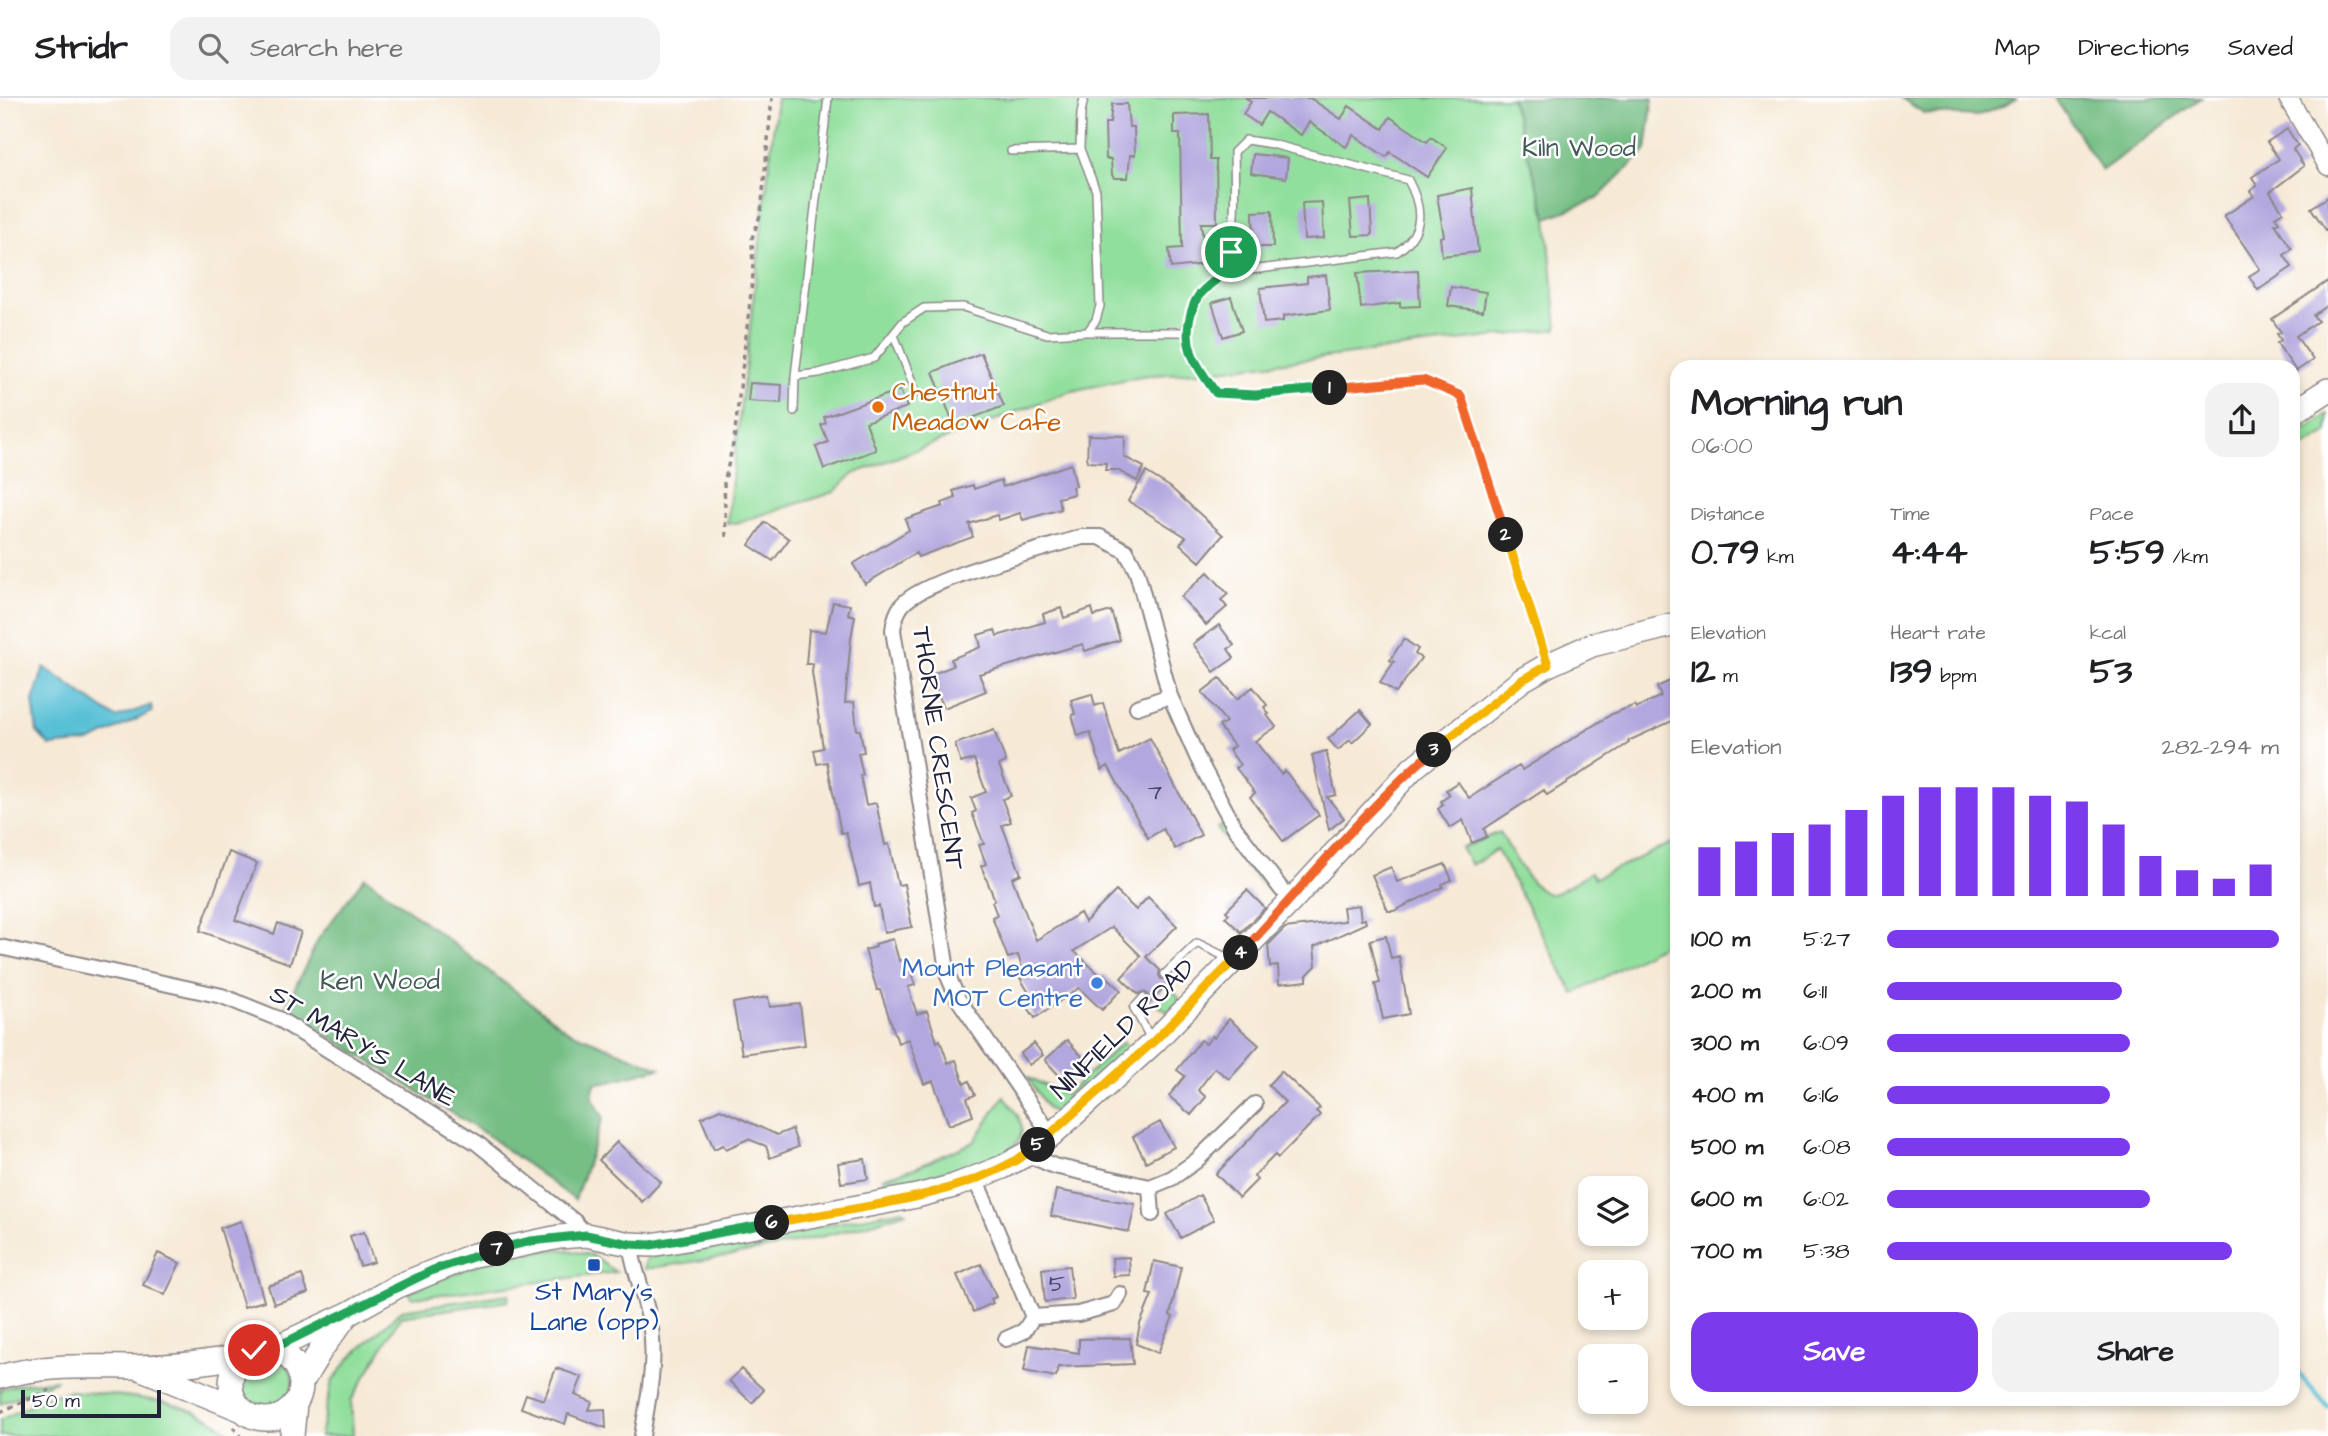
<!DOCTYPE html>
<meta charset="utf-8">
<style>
:root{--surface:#fff;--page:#f2f2f2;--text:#202124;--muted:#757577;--line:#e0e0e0;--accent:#7c3aed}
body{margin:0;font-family:"Architects Daughter",sans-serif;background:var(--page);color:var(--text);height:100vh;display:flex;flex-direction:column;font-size:26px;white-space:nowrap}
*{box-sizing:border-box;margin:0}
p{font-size:23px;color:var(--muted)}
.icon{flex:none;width:38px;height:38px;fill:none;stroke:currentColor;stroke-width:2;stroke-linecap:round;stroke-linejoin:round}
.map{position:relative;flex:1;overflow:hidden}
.panel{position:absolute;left:1670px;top:262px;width:630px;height:1046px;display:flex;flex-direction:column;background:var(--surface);border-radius:21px;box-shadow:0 4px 10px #0003}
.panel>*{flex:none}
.buttons{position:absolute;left:1578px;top:1078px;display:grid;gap:14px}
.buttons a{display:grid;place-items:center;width:70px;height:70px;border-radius:14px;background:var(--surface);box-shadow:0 4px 10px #0003;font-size:35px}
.scale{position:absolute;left:21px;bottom:18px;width:140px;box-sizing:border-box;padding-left:7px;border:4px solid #22223b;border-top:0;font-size:19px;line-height:24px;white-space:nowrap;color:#22223b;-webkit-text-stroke:5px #fff;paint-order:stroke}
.pin{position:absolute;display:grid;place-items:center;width:60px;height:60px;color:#fff;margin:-30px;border:4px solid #fff;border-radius:50%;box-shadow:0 2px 7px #0007}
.km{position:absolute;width:35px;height:35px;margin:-18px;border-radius:50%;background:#222;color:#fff;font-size:19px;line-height:35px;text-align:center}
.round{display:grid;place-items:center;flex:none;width:74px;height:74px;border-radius:21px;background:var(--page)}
.overview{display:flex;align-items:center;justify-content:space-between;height:119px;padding:0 21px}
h1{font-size:38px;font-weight:700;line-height:52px}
.metrics{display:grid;grid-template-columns:repeat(3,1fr);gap:10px;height:119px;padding:7px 21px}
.metrics div{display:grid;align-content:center}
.metrics b{font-size:35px;font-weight:700}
.metrics small{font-size:19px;font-weight:400}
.metrics p{font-size:19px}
.chart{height:196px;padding:14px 21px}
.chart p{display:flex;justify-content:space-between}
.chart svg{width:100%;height:126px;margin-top:7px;stroke:var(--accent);stroke-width:6}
.action{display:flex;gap:14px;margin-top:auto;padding:14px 21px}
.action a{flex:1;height:80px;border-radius:21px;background:var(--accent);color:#fff;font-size:28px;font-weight:700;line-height:80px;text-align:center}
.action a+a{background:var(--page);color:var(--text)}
ul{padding:0 21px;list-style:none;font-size:23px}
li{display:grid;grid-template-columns:112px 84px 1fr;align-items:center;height:52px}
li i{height:18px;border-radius:9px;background:var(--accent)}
header{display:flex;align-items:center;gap:42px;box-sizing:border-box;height:98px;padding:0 35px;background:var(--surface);border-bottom:2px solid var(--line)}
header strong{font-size:33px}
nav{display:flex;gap:38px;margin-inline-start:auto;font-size:24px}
.search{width:490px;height:63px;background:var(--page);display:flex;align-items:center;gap:18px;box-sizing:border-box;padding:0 24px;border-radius:21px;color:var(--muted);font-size:26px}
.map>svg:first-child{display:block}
.green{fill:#91df9c;stroke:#5a806c;stroke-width:2}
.forest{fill:#74be84;stroke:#4b7060;stroke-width:2}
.water{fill:#58c0d5;stroke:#3d7188;stroke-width:2}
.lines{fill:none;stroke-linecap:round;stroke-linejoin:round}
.stream{stroke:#58c0d5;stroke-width:5}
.building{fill:#b2a7de}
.service-casing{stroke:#8c8688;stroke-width:10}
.minor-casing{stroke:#8c8688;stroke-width:18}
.tertiary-casing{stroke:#8c8688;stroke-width:21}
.primary-casing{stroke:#8c8688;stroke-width:26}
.path{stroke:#8c8688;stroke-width:3.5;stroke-dasharray:5 5;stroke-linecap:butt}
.service{stroke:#fff;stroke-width:7}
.minor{stroke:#fff;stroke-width:14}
.tertiary{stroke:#fff;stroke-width:18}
.primary{stroke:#fff;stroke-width:23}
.split-1-casing{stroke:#fff;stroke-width:14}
.split-2-casing{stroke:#fff;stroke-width:14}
.split-3-casing{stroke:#fff;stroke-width:14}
.split-4-casing{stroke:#fff;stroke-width:14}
.split-5-casing{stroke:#fff;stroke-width:14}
.split-6-casing{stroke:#fff;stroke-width:14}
.split-7-casing{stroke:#fff;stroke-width:14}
.split-8-casing{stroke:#fff;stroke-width:14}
.split-1{stroke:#22a559;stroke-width:9}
.split-2{stroke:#f0652b;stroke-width:9}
.split-3{stroke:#f5b400;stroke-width:9}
.split-4{stroke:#f0652b;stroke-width:9}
.split-5{stroke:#f5b400;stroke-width:9}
.split-6{stroke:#f5b400;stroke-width:9}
.split-7{stroke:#22a559;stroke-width:9}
.split-8{stroke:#22a559;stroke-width:9}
.food-dot{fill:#e8710a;stroke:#fff;stroke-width:2.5}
.shop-dot{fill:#3f7fe0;stroke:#fff;stroke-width:2.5}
.transit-dot{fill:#1a4fb4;stroke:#fff;stroke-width:2.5}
.labels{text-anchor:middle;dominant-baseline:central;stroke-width:5;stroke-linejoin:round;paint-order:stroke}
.number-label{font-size:23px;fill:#464364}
.park-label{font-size:26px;fill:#435b58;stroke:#fff}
.food-label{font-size:26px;fill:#c56008;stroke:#fff;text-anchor:start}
.street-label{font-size:26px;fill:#22223b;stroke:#fff}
.shop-label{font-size:26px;fill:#366cbe;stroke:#fff;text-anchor:end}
.transit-label{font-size:26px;fill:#164399;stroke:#fff}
</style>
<header>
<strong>Stridr</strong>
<div class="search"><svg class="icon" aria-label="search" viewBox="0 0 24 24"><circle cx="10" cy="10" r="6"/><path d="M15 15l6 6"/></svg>Search here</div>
<nav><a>Map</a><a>Directions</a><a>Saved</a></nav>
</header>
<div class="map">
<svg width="2328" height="1338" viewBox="0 0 2328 1338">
<rect width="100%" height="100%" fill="#fff"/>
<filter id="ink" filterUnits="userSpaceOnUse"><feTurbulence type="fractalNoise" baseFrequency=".0143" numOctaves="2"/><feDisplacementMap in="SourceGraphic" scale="14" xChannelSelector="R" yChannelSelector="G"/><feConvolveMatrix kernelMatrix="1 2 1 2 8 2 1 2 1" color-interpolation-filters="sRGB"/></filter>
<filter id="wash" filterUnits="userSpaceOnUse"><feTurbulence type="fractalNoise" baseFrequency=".00686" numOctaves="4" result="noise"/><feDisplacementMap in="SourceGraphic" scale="28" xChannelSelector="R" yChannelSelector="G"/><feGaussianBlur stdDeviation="1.57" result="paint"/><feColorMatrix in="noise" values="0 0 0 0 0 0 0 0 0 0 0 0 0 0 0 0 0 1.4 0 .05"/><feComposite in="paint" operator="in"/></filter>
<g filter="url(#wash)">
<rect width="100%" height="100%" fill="#f6e9d5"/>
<path class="green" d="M777,0H1511L1547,120L1557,231L1210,273L1141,278L1068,294L853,376L834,394L736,425H727Z
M2328,317V334L2293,356V340Z
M1222,727L1271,789L1269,792L1258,782L1217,730Z
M1500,734C1509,749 1533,798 1552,796C1561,795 1582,779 1591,774L1595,780L1676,743V839L1574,896L1497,752L1471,767L1461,750Z
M1173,891L1180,902L1168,914L1157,907Z
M1123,944L1131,953L1060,1017L1048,1011L1027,979L1066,997Z
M1004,998C1012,1010 1025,1022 1021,1037C1014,1066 914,1085 887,1091L883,1080L915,1070L974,1044Z
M902,1112L906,1114C821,1143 732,1159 644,1171L646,1162L654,1157L709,1150Z
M561,1151L591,1157L616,1174L412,1200L409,1194L484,1164L522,1155Z
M509,1196L508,1203L401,1218L351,1303L353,1338H320L332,1284L350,1260L402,1212Z
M239 1285a27 27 0 1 1 54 0a27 27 0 1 1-54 0Z
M57,1282L0,1306V1291L21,1286Z
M70,1293C122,1298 194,1299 233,1338H0V1322L46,1299Z"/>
<path class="forest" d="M1511,0H1653L1646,52L1597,101L1547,120Z
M1901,0H2016L2006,7L1976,18L1924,15Z
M2055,0H2201L2102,72Z
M365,779L568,933L660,970L606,984L595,985L592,998L603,1019L575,1102L487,1037L285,910L319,840Z"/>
<path class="water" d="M44,569L116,620L151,607L152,614L89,644L50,648L37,634L33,603Z"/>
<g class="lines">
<path class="stream" d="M2292,1268L2328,1309"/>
</g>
<g id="blocks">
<path class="building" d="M1246,0H1310L1341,21L1349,8L1383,31L1390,19L1427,44L1431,39L1447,50L1427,79L1390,54L1386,59L1353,37L1346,49L1309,24L1301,37L1267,14L1259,27L1243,16L1251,4Z
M1112,6H1127L1129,29H1134L1135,57H1130L1128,80H1114L1112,77L1111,61H1106L1105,25H1110Z
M1209,16L1210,62H1216L1217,125H1201L1206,166L1171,170L1169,151L1182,150L1180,36H1174V17Z
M2287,31L2298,47L2293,51L2304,68L2270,94L2283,114L2275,119L2279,124L2275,126L2292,151L2284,157L2292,169L2258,192L2249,178L2260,171L2224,118L2254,98L2250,93L2257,88L2252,79L2279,61L2267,44Z
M1253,56L1288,60L1286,80L1251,75Z
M1472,90L1478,154L1442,158L1440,139L1444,138L1437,97Z
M2328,99V135L2311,110Z
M1370,101L1372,137L1353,138L1350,103Z
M1322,104L1324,140L1304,141L1302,105Z
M1272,113L1273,149H1254L1253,114Z
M1418,172L1420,208L1400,209V205L1361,210L1357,175Z
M1326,177L1330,212L1283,218V223L1264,225L1260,190L1307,185V179Z
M2328,183V207L2313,217L2318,223L2296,238L2313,262L2296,273L2277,245L2281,242L2277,236L2281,234L2272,221Z
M1451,189L1486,194L1483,213L1448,208Z
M1231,199L1242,233L1223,239L1212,205Z
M981,255L1004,308L954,327L933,274Z
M750,285L782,287L781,305L748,303Z
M900,292L907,309L866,324L876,352L824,371L816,349L828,344L821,327L826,325L824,319Z
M1088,337L1125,338L1124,359L1144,369L1137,383L1117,372H1106V365L1087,364Z
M1071,366L1076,388L1072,389L1074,396L1058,400L1061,411L1023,422L1020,415L999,422L997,417L969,426L973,439L918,459L916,455L865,486L853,466L909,432L905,421L943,408L942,405L956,400L953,393L973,387L974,391L1001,382L1003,389Z
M1146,374L1170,389L1223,437L1200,464L1180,446L1186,439L1128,403Z
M765,424L789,441L773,463L749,447Z
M1208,474L1228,496L1221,502L1227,509L1206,527L1181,499Z
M833,504L850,507L848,516L855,518L851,540L845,605L854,604L857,632H860L864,654L858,655L863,677H860L866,707L876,705L885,747L889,746L898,787L904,786L912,829L884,834L879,808L874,809L870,785L859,788L846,734L841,735L827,664L817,666L814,652L823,650L812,574L813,566H806L809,532L826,534Z
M1061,510L1064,520L1092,510L1094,518L1111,513L1120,542L1085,553L1083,546L979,576L986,593L944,610L930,577L953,568L951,561L981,549L978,537L995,532L997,538L1045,524L1043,516Z
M1219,527L1234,547L1228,551L1234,560L1214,574L1193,546Z
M1404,541L1418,551L1415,556L1421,560L1396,595L1380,584L1394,564L1390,562Z
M1220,580L1237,601L1253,589L1267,607L1264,609L1269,616L1267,617L1276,629L1255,643L1281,676L1285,673L1319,717L1283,743L1250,699L1255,695L1236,670L1240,667L1229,652L1234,648L1219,628L1226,624L1202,594Z
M1676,580V632L1672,623L1628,643L1629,645L1547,697L1544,692L1484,731L1487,739L1472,745L1463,722L1450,730L1438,711L1443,707L1441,703L1450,697L1446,692L1458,684L1469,700L1519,668L1522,672L1612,616L1635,607L1636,610L1661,598L1657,589Z
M1092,596L1095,608L1103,605L1119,656L1150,640L1201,737L1175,751L1163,731L1148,740L1108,668L1102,672L1090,634L1078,638L1072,617L1075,616L1071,602Z
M1360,612L1372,626L1352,645L1350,642L1338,652L1328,641Z
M994,632L1006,664L999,667L1011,698L1002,701L1011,724L1002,727L1021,776L1012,780L1036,842L1080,815L1085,824L1116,793L1136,812L1148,799L1177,828L1146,859L1160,872L1159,877L1161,881L1171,882L1148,906V896L1144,894L1138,896L1121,880L1141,858L1112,829L1074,853L1101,878L1104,876L1121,892L1102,912L1079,890L1035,920L1025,905L1032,900L1020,880L1025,879L1018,857L1008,860L992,819L997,817L992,804L995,802L981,768L986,766L979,747L984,746L972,715L976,713L971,700L986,694L974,661L961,665L955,646Z
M1326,653L1336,697L1327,699L1344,720L1329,732L1312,657Z
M229,754L257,765L235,822L274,836L278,825L301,834L290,866L200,833Z
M1445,766L1452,782L1442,786L1443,789L1394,813H1388L1372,777L1391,769L1397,784Z
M1247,792L1265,810L1241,834L1225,819L1229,816L1226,813Z
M1359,807L1361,822L1365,821L1366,825L1314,849L1316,868L1307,877V883L1279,886L1278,868L1270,869L1268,847L1285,830L1345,823L1343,809Z
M1386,838L1391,860L1399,858L1409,916L1383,921L1375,886L1380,885L1370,842Z
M893,841L899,863L907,861L915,887L908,889L917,916L927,913L937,944L940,942L948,965L956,962L964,986L969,983L975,997L967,1000L973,1018L949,1027L933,983L924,986L908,941L898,945L880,892H877L865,852L876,849L875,846Z
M768,899L770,909L800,906L805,947L742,956L733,905Z
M1229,921L1259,947L1229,981L1215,970L1198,992L1206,999L1191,1017L1169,998L1185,978L1177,972L1201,942L1206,946L1212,938L1214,940Z
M1067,942L1089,966L1067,986L1045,962Z
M1034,945L1043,957L1029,967L1020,956Z
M1281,973L1320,1010L1316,1013L1320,1017L1278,1060L1275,1057L1254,1078L1257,1082L1239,1100L1216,1076L1285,1004L1268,987Z
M720,1011L777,1037L792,1031L798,1049L770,1060L766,1048L748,1041L726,1051L723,1047L714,1051L701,1020Z
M1160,1024L1174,1049L1146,1064L1133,1039Z
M617,1044L661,1084L642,1104L599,1062Z
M865,1061L868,1081L841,1085L838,1065Z
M1056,1092L1135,1106L1129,1134L1051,1118Z
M1200,1097L1214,1122L1181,1140L1167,1116Z
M241,1123L264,1203L244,1209L220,1130Z
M364,1134L374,1164L360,1168L350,1138Z
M158,1155L180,1165L165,1197L143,1187Z
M1129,1159L1130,1177L1113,1178L1112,1160Z
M1154,1163L1181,1169L1170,1217L1173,1219L1158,1255L1136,1246L1140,1226L1152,1197L1147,1196Z
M981,1166L996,1199L991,1201L993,1205L973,1214L957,1177Z
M1069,1168L1073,1201L1045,1204L1042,1171Z
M302,1177L308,1195L274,1206L268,1188Z
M1130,1240L1133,1266L1058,1269L1056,1279L1024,1273L1029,1247L1079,1255V1241Z
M556,1270L582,1279L575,1297L592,1304L589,1312L605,1311L606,1330L568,1316L565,1326L521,1310L526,1296L544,1302Z
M741,1271L764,1292L752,1305L729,1283Z"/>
</g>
</g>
<g filter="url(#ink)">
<use href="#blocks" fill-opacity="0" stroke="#8c8688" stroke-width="2"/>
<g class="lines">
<defs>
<path id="service" d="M828,0L795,278L819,275L874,260L903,224L924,210L963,209L1047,236L1087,234L1096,222L1100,208L1096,93L1080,51L1081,15L1084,0
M1011,53L1080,51
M1087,234H1185L1195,265L1216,295L1255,297L1423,282L1461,298L1547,563
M1185,234C1196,198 1196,197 1226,175L1397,154C1425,134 1423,110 1408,82L1272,46L1246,42L1234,54C1235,95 1236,135 1226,175
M894,237L916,294
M794,313L795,278
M1165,876L1197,845L1230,861
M1143,900L1134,910L1151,941"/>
<path id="minor" d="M1137,609L1170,598
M0,849L222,898L279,921L477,1045L575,1124L586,1137
M1051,1037L958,901L948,878L893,532C894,523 896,515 902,507C923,481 1044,451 1082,439H1100L1126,453L1137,474L1170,598L1197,659L1235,730L1282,792
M1027,1056L1054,1068L1150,1089L1172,1080L1196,1063L1255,1006
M975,1080L1033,1219L1078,1216L1114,1206L1120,1196
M1150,1089L1152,1116
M630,1146C634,1173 645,1198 650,1225C657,1262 648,1301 642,1338
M1006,1241L1024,1233L1033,1219"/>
<path id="tertiary" d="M2288,0L2328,68"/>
<path id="primary" d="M2292,315L2328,292
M231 1286a35 35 0 1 1 70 0a35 35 0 1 1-70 0Z
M272,1251L348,1216L398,1188L474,1157L559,1139L586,1137L630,1146L651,1147L675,1143L917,1098L954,1088L1003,1069L1027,1056L1051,1037L1153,945L1291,803L1413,670L1522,582L1548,567L1592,547L1676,526
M142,1271L240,1311
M0,1279C44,1266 88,1269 133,1269C171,1269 208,1265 245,1257
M301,1285L322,1250L346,1218
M292,1338L295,1306"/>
</defs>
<use href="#service" class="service-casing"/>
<use href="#minor" class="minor-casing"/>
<use href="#tertiary" class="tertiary-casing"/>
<use href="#primary" class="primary-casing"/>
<path class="path" d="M726,439L724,385L734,342L753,177L752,140L761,115L772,0
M0,1314L50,1292
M233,1329L241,1338"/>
<use href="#service" class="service"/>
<use href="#minor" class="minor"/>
<use href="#tertiary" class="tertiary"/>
<use href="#primary" class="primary"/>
</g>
</g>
<g class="lines" filter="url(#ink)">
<defs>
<path id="split-1" d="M1231,154C1224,183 1222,174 1204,192C1196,199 1194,206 1191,215C1181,249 1197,268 1216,295L1255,297L1330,290"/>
<path id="split-2" d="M1330,290L1423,282L1461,298L1506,437"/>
<path id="split-3" d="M1434,652L1522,582L1548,567L1506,437"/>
<path id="split-4" d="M1241,855C1305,788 1363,712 1434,652"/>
<path id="split-5" d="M1038,1047L1153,944L1241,855"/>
<path id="split-6" d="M772,1125C853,1110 974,1099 1038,1047"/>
<path id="split-7" d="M497,1151L531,1143L586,1137L630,1146L651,1147L772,1125"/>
<path id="split-8" d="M254,1252L272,1251L433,1172L497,1151"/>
</defs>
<use href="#split-1" class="split-1-casing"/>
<use href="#split-2" class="split-2-casing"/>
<use href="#split-3" class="split-3-casing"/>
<use href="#split-4" class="split-4-casing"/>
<use href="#split-5" class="split-5-casing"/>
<use href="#split-6" class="split-6-casing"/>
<use href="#split-7" class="split-7-casing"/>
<use href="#split-8" class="split-8-casing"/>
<use href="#split-1" class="split-1"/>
<use href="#split-2" class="split-2"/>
<use href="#split-3" class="split-3"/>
<use href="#split-4" class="split-4"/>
<use href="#split-5" class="split-5"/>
<use href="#split-6" class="split-6"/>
<use href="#split-7" class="split-7"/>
<use href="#split-8" class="split-8"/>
</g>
<circle class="food-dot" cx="878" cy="309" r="7"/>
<circle class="shop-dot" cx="1097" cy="885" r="7"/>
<rect class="transit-dot" x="587" y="1160" width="14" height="14" rx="3.5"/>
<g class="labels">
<g class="number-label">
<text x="1155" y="694">7</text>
<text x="1057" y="1186">5</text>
</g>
<g class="park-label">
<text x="1579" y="50">Kiln Wood</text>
<text x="380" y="883">Ken Wood</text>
</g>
<g class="food-label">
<text x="892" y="294">Chestnut<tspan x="892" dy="30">Meadow Cafe</tspan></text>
</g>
<g class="street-label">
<text transform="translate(938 650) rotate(82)">THORNE CRESCENT</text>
<text transform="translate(1123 931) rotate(-44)">NINFIELD ROAD</text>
<text transform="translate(363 948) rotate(31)">ST MARY'S LANE</text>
</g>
<g class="shop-label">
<text x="1083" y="870">Mount Pleasant<tspan x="1083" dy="30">MOT Centre</tspan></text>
</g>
<g class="transit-label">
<text x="594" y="1194">St Mary's<tspan x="594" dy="30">Lane (opp)</tspan></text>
</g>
</g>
</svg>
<div class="buttons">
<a><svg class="icon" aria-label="layers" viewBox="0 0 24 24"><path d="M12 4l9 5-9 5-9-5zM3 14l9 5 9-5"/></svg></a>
<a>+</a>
<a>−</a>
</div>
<div class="scale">50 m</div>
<div class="pin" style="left:1231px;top:154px;background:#1e9e55"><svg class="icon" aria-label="arrive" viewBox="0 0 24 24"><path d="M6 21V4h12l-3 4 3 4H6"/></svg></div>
<div class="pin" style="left:254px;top:1252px;background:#d93025"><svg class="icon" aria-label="check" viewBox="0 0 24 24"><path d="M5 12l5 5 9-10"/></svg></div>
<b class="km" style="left:1330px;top:290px">1</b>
<b class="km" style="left:1506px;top:437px">2</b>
<b class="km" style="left:1434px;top:652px">3</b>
<b class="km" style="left:1241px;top:855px">4</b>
<b class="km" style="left:1038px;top:1047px">5</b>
<b class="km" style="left:772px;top:1125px">6</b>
<b class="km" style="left:497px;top:1151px">7</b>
<section class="panel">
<div class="overview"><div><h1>Morning run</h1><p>06:00</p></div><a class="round"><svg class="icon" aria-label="share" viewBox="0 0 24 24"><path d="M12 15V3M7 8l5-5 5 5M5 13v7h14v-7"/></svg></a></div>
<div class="metrics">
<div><p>Distance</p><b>0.79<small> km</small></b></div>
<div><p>Time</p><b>4:44</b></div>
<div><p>Pace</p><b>5:59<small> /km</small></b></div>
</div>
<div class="metrics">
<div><p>Elevation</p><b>12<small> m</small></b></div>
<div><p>Heart rate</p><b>139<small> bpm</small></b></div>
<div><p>kcal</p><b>53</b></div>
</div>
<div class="chart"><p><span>Elevation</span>282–294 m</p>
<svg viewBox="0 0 160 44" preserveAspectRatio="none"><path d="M5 44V27M15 44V25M25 44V22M35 44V19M45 44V14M55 44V9M65 44V6M75 44V6M85 44V6M95 44V9M105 44V11M115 44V19M125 44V30M135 44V35M145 44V38M155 44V33"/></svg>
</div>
<ul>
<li><b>100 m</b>5:27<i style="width:100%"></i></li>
<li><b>200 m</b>6:11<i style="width:60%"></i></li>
<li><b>300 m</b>6:09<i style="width:62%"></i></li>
<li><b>400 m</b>6:16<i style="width:57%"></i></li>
<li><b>500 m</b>6:08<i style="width:62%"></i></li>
<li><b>600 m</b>6:02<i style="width:67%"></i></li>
<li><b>700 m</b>5:38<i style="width:88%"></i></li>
</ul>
<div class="action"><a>Save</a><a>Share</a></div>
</section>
</div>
